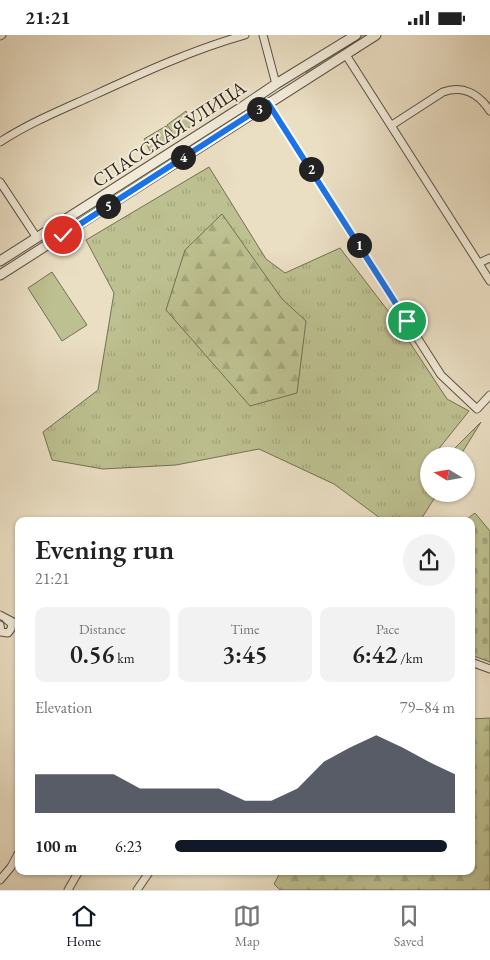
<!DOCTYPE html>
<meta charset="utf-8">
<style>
:root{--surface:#fff;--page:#f2f2f2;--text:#222;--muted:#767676;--line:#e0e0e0;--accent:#111827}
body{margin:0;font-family:"EB Garamond",serif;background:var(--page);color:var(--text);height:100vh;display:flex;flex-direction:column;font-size:19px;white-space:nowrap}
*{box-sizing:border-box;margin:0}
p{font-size:16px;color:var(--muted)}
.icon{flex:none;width:28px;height:28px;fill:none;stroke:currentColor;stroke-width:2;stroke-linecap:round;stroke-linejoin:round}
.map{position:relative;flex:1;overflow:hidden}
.sheet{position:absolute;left:15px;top:482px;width:460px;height:358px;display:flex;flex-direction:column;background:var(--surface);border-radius:10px;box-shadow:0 1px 4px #0004}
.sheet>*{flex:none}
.needle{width:32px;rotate:281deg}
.fabs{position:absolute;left:420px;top:412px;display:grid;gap:10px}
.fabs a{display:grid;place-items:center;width:55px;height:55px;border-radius:50%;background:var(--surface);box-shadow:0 1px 4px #0004;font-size:25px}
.pin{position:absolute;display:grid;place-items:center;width:42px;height:42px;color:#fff;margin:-21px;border:2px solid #fff;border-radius:50%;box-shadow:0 1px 5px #0007}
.km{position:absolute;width:25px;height:25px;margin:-12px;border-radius:50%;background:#222;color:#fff;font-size:14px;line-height:25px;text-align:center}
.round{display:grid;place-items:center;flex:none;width:52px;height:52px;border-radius:26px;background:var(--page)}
.head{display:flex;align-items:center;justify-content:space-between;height:85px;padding:0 20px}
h1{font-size:28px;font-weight:600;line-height:38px}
.metrics{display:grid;grid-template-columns:repeat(3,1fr);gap:8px;height:85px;padding:5px 20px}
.metrics div{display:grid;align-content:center;border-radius:10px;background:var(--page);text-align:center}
.metrics b{font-size:25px;font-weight:600}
.metrics small{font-size:14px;font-weight:400}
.metrics p{font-size:14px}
.chart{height:140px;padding:10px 20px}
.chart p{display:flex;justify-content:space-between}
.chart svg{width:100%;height:90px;margin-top:5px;fill:var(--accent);opacity:.7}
ul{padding:0 20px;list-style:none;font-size:16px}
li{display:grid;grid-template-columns:80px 60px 1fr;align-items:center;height:38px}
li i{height:12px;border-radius:6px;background:var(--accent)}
.status{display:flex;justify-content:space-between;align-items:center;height:35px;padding:0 25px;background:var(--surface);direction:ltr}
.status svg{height:14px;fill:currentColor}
.dock{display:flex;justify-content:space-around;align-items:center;height:70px;border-top:1px solid var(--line);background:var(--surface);font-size:14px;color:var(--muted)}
.dock a{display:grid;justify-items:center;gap:2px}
.dock .active{color:var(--accent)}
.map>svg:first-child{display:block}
.grass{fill:url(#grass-tufts);stroke:#747154}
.forest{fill:url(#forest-firs);stroke:#747154}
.cemetery{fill:url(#cemetery-stones);stroke:#747154}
.park{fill:url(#park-crowns);stroke:#747154}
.pitch{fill:#bdc090;stroke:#747154}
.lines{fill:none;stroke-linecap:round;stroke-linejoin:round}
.minor-casing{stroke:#5b5143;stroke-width:9}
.tertiary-casing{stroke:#5b5143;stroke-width:11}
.minor{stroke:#f1ead8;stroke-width:7}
.tertiary{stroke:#f1ead8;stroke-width:9}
.route-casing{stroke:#fff;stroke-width:10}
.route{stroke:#1a73e8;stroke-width:6}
.labels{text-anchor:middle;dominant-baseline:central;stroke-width:4;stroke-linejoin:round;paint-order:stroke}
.street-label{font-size:19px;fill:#2b2218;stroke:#f1ead8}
</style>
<div class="status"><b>21:21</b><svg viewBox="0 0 49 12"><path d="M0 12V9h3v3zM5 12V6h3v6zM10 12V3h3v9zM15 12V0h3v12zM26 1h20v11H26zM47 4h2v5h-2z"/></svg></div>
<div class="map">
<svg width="490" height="855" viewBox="0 0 490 855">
<defs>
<pattern id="grass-tufts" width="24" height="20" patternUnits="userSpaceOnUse" patternTransform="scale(1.25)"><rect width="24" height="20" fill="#bdc090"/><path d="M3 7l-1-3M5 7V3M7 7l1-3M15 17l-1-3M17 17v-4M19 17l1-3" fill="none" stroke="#a3a57b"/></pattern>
<pattern id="forest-firs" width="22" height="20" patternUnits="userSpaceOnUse" patternTransform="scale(1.25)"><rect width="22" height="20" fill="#bdc090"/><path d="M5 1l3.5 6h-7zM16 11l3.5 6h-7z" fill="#a3a57b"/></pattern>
<pattern id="cemetery-stones" width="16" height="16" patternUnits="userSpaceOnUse" patternTransform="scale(1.25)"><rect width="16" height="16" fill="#bdc090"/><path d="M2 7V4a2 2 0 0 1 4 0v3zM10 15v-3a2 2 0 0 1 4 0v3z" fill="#a3a57b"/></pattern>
<pattern id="park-crowns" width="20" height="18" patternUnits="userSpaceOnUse" patternTransform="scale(1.25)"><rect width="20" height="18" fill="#bdc090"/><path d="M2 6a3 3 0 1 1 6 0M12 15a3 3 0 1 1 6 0" fill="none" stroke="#a3a57b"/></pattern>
</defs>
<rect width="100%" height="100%" fill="#eadec3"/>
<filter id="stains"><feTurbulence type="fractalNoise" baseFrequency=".004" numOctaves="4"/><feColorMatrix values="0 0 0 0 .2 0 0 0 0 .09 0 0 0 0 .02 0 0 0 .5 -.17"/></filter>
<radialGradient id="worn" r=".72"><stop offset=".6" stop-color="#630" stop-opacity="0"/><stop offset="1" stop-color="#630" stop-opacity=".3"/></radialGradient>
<path class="grass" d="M363,0H370L308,40L306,37Z
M261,65L263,69L63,196L61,193Z
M209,132L266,224L285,238L340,213L395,285L447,364L469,376L433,421H429V459H437L420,486H384L334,449L259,414L176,430L103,434L52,425L43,397L98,355L114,258L86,205Z
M481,387L460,421H434L453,415Z"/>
<path class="forest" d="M222,179L282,264L306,286L297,358L250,371L166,275L185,215Z
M490,683V855H280L274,849L281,836H471V684Z"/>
<path class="cemetery" d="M475,478L490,496V627L471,620V486H464Z"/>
<path class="park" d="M186,76L193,90L175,101L167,90Z"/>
<path class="pitch" d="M166,91L173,102L150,116L144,104Z
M52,237L87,290L62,306L28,253Z"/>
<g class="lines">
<defs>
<path id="minor" d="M263,0L276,49
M0,1L2,0
M346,20L490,246
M268,68L441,340L477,374L490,360
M392,90L443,57C463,50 479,59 490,76
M0,107C29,88 61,75 92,61C142,38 192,15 245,0
M0,147L37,203
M479,228L490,223
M0,580L19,590
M0,590L1,597L8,598L11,594L12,589L6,584
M471,627L490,634
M0,845L11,832L19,817
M68,855L79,836
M137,855L150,836"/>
<path id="tertiary" d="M0,226L242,72L276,49L356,0
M0,240L376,0"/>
</defs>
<use href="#minor" class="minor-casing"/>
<use href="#tertiary" class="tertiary-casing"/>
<use href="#minor" class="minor"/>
<use href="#tertiary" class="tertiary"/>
</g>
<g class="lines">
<defs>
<path id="route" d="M63,200L268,68L407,286"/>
</defs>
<use href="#route" class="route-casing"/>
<use href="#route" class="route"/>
</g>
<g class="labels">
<g class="street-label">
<text transform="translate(169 99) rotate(-33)">СПАССКАЯ УЛИЦА</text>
</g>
</g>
<rect width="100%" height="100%" filter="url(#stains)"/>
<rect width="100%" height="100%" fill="url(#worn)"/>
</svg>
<div class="fabs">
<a><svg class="needle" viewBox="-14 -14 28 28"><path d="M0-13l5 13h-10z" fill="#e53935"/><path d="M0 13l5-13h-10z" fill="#767676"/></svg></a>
</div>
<div class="pin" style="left:407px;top:286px;background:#1e9e55"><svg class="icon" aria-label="arrive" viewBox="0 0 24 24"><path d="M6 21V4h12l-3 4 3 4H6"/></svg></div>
<div class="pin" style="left:63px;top:200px;background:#d93025"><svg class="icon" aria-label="check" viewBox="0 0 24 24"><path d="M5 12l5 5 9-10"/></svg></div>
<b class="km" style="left:359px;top:210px">1</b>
<b class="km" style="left:311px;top:134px">2</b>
<b class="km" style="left:259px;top:74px">3</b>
<b class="km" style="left:183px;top:122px">4</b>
<b class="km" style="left:108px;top:171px">5</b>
<section class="sheet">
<div class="head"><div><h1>Evening run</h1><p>21:21</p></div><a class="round"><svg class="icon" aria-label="share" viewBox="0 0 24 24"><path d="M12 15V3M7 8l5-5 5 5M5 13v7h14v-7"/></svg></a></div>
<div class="metrics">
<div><p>Distance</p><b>0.56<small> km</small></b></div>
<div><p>Time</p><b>3:45</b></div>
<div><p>Pace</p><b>6:42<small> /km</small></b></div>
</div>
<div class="chart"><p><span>Elevation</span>79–84 m</p>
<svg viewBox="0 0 160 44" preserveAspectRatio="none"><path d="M0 44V25L10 25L20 25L30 25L40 32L50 32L60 32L70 32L80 38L90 38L100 32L110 19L120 12L130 6L140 12L150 19L160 25V44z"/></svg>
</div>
<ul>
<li><b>100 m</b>6:23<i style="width:97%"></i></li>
</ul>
</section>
</div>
<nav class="dock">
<a class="active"><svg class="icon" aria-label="home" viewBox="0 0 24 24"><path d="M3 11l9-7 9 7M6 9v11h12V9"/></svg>Home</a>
<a><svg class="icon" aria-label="map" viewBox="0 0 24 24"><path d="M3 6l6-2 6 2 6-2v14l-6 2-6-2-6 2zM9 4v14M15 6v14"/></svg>Map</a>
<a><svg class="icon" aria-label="saved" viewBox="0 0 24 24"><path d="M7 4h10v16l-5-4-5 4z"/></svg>Saved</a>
</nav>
